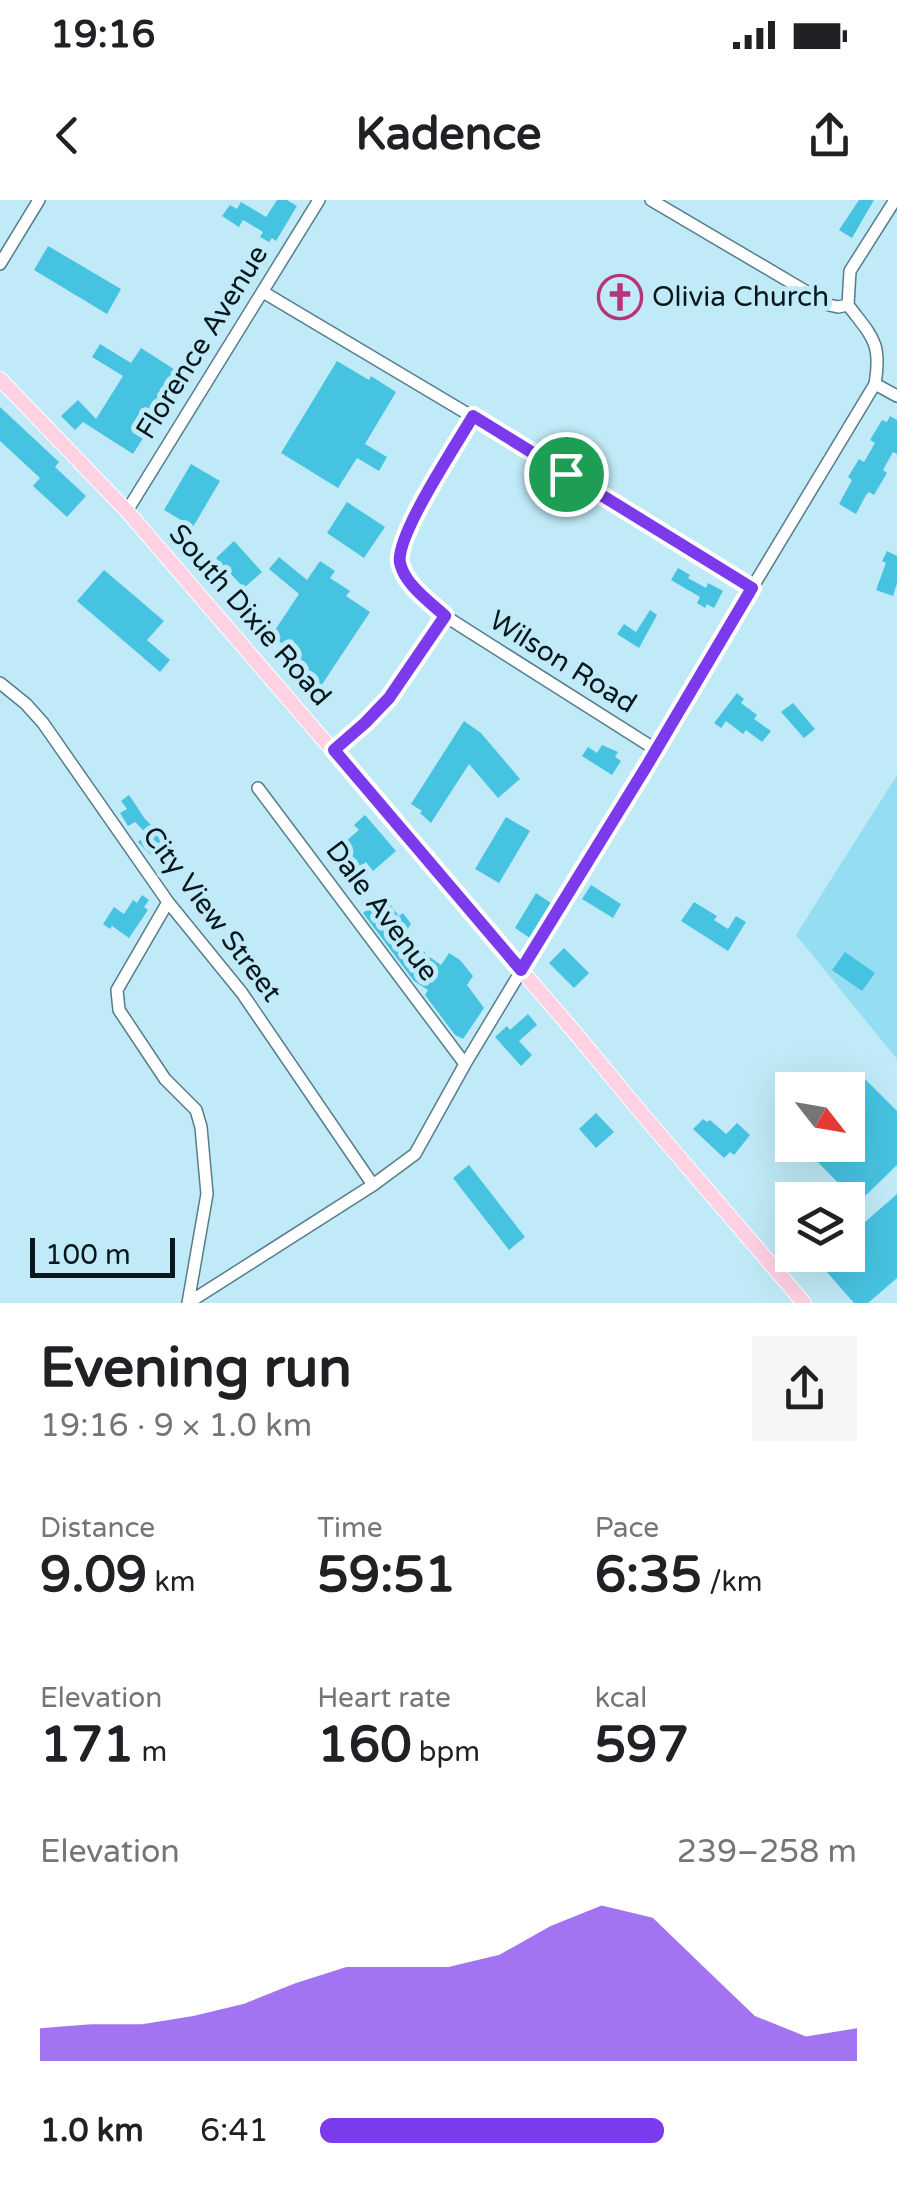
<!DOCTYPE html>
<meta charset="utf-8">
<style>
:root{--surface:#fff;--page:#f6f6f6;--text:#202124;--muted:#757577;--accent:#7c3aed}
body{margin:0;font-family:"Varela Round",sans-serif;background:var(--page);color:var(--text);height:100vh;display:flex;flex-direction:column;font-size:38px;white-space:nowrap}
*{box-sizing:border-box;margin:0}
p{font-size:32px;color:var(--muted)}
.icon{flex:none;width:55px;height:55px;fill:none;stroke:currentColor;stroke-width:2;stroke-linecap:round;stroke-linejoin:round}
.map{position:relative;height:1103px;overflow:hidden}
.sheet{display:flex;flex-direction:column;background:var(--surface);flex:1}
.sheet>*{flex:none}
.needle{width:65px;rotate:121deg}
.tools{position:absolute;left:775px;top:872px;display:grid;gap:20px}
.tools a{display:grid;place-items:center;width:90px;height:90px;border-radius:0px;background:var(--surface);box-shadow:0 10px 40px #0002;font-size:50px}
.scale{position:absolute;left:30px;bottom:25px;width:145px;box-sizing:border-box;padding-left:10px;border:5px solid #07171b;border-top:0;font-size:28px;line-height:35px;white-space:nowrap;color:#07171b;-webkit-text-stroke:8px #c0eaf7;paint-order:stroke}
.pin{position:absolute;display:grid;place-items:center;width:85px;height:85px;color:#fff;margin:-42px;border:5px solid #fff;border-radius:50%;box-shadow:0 2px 10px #0007}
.round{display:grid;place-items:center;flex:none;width:105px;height:105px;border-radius:0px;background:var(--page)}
.head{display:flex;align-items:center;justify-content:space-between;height:170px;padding:0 40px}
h1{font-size:55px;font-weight:700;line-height:75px}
.metrics{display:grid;grid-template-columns:repeat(3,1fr);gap:15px;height:170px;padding:10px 40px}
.metrics div{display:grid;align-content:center}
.metrics b{font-size:50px;font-weight:700}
.metrics small{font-size:28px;font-weight:400}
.metrics p{font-size:28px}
.chart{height:280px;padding:20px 40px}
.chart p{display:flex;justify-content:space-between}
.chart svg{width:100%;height:180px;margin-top:10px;fill:var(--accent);opacity:.7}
ul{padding:0 40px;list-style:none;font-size:32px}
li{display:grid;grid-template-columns:160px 120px 1fr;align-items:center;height:75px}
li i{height:25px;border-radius:12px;background:var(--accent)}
.status{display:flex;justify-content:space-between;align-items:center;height:70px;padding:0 50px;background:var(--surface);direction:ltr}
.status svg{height:28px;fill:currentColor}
header{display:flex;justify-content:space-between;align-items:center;height:130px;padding:0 40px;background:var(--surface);font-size:45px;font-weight:700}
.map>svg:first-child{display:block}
.green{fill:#95ddf2}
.building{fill:#47c3e2}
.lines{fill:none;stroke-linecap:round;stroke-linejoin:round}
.minor-casing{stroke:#567d89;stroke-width:14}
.major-casing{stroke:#fff;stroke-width:16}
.minor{stroke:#fff;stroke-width:11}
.major{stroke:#fed1e3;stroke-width:14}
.route-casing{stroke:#fff;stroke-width:20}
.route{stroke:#7c3aed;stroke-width:12}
.labels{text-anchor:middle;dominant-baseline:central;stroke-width:10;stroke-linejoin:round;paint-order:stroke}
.poi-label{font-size:28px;fill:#07171b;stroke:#c0eaf7;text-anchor:start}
.street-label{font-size:28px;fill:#07171b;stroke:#c0eaf7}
</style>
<div class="status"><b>19:16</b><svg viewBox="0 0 49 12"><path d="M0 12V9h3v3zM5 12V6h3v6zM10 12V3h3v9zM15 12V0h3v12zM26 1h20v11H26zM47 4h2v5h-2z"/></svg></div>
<header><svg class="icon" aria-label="back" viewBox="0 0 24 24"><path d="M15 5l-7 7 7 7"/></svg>Kadence<svg class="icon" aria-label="share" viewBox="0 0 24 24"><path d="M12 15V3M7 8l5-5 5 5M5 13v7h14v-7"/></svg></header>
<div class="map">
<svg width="897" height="1103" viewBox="0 0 897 1103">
<rect width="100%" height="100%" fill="#c0eaf7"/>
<path class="green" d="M897,575V859L796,735Z"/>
<path class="building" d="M277,0H287L297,6L276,41L272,38L269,42L260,37L263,32L243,20L239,27L222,16L230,5L237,9L241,2L266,17Z
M859,0H874L852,38L839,30Z
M48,46L121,89L107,114L34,70Z
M100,144L131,163L141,148L183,175L133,254L83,222L75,230L61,216L78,200L96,219L123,176L92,157Z
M337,161L369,180L371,176L396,192L365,244L387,257L379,271L357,258L338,288L281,253Z
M0,207L59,262L55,267L86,296L67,317L33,286L40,278L0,241Z
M890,216L897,220V254L893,252L883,270L887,273L874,295L869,292L866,295L856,314L839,304L852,280L848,277L859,259L864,262L875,243L870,240L882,220L887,222Z
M191,264L220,281L193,327L164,310Z
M347,302L385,327L364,358L327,333Z
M234,341L262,372L244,388L216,358Z
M887,351L897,356V383L893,396L876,390L886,363L882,361Z
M279,357L307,380L320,361L335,371L330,378L350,391L346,396L370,412L321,486L284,461L292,450L271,436L299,394L269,369Z
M678,368L690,375L688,378L706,388L708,383L723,391L714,408L707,404L705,408L697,403L700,397L671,380Z
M104,370L164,421L147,440L170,460L160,472L77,401Z
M650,410L657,415L639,448L617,434L624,424L636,432Z
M737,493L744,499L741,503L757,515L754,519L771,531L762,542L746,530L743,534L726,521L721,528L714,523Z
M793,503L815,529L804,538L781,512Z
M464,521L481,533L520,579L498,598L469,564L431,623L420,613L422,611L411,604Z
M602,545L618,552L615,557L621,561L612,575L582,556L588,547L597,553Z
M129,595L145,619L166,639L151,655L138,642L147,634L135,622L128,626L120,613L127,609L121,601Z
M365,615L396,651L373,671L366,662L359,668L340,646L359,630L354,625Z
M506,617L530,631L499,683L475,669Z
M591,685L621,704L613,718L582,699Z
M536,693L551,703L530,738L515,728Z
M142,695L149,700L144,707L148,710L129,738L112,726L110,729L103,724L114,707L124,714L133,700L137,703Z
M384,696L399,716L403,713L411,724L407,730L427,755L441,765L449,753L460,760L473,776L467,785L484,808L463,839L455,835L425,795L428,790L414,781L363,713Z
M694,702L717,716L714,720L728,729L736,716L746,722L728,751L681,721Z
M564,748L589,773L574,788L549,763Z
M845,752L875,773L862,791L832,770Z
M528,814L537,825L519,841L532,855L521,866L495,837L507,826L510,830Z
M861,875L897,911V965L858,1003L801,945H848V888Z
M596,913L614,932L596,948L579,929Z
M703,919L707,922L710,920L726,934L737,923L750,935L734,955L730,952L724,958L693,929Z
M469,965L525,1037L509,1050L453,978Z
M897,994V1078L868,1103H854L818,1062L827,1055H848V1037Z"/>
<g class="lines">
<defs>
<path id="minor" d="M651,0L829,105L838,107L848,105
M0,64L39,0
M263,92L473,217L752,387
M848,105L850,71L895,0
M875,184L897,196
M473,217L407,330L399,360L405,375L445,416L655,549
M127,311L319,0
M0,483L26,504L43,523L168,702L242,793L373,985
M333,551L365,523L389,498L445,416
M258,588L465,864
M168,702L117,790L119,810L165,879L196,910L201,927L207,994L188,1103
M188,1103L373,985L415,954L465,864L875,184C882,142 872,137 848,105"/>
<path id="major" d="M0,179L127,311L577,835L643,915L804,1103"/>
</defs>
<use href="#minor" class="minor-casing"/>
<use href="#major" class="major-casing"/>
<use href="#minor" class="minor"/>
<use href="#major" class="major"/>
</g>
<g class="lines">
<defs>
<path id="route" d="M473,216L752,388L646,567L521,770L334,550L365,523L389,498L445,416C430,402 405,385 400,363C395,336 457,244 473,216Z"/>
</defs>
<use href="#route" class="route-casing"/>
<use href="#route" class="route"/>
</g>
<defs>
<symbol id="church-ring" viewBox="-11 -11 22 22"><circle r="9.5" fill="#c0eaf7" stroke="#b83377" stroke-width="1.5"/><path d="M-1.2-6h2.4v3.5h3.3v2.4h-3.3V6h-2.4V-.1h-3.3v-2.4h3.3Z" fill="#b83377"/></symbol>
</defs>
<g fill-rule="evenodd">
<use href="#church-ring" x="595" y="72" width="50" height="50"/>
</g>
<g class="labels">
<g class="poi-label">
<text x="652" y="97">Olivia Church</text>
</g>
<g class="street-label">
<text transform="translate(202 142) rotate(-58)">Florence Avenue</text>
<text transform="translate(250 415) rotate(49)">South Dixie Road</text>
<text transform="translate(563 462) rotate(32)">Wilson Road</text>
<text transform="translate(382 711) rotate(53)">Dale Avenue</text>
<text transform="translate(212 714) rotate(53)">City View Street</text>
</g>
</g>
</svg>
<div class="tools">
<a><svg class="needle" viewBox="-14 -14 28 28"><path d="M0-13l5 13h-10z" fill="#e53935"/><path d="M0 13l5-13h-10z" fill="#757577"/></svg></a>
<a><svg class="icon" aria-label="layers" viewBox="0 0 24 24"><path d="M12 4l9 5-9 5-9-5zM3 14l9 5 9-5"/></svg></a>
</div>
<div class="scale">100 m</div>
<div class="pin" style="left:566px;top:274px;background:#1e9e55"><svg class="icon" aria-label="arrive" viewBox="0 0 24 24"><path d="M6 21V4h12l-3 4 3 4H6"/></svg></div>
</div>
<section class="sheet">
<div class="head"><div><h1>Evening run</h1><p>19:16 · 9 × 1.0 km</p></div><a class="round"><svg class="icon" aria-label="share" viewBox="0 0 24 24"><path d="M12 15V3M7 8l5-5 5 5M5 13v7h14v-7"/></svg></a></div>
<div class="metrics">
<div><p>Distance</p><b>9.09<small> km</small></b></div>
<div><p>Time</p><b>59:51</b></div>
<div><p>Pace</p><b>6:35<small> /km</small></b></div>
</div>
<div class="metrics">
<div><p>Elevation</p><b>171<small> m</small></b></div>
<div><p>Heart rate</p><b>160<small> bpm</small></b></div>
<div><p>kcal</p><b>597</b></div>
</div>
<div class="chart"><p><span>Elevation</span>239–258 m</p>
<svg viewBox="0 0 160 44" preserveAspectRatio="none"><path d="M0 44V36L10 35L20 35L30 33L40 30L50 25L60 21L70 21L80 21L90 18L100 11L110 6L120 9L130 21L140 33L150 38L160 36V44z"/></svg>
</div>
<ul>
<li><b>1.0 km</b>6:41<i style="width:64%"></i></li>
</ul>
</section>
